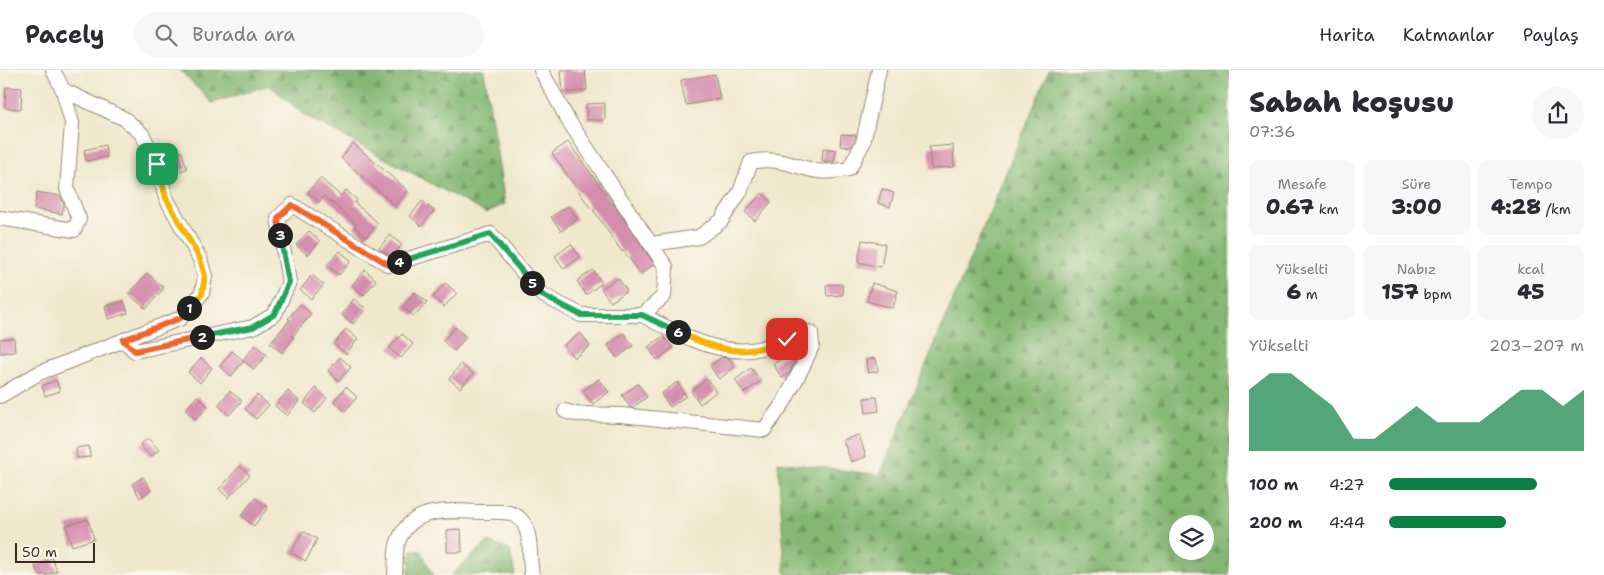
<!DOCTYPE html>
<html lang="tr">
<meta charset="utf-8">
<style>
:root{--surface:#fff;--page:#f7f7f7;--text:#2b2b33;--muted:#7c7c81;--line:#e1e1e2;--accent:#0b8043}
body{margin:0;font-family:"Shantell Sans",sans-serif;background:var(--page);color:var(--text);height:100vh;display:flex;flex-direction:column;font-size:19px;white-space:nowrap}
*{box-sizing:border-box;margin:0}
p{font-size:16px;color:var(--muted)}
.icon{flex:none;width:28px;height:28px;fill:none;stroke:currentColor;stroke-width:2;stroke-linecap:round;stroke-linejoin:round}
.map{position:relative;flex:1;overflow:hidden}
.panel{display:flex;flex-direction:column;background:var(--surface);width:375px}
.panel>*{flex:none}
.controls{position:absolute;left:1169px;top:445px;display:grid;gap:10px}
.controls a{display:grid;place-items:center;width:45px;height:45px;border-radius:50%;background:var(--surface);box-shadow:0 5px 20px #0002;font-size:25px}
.scale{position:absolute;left:15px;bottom:12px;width:80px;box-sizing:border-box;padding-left:5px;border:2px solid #3b2a1e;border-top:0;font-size:14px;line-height:18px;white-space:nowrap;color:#3b2a1e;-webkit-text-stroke:4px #fbf7ec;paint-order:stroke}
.pin{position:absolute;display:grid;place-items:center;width:42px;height:42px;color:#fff;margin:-21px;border-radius:10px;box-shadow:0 2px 8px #0006}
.km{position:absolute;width:25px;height:25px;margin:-12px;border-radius:50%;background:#222;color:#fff;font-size:14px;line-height:25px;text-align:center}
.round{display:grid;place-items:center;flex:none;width:52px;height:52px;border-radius:26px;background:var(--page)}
.summary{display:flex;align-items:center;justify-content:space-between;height:85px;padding:0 20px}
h1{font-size:28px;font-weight:800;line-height:38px}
.figures{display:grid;grid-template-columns:repeat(3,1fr);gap:8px;height:85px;padding:5px 20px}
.figures div{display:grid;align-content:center;border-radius:10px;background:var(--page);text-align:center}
.figures b{font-size:21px;font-weight:800}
.figures small{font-size:14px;font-weight:400}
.figures p{font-size:14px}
.chart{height:140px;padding:10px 20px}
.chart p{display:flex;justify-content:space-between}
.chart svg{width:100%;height:90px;margin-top:5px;fill:var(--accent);opacity:.7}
ul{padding:0 20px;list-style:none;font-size:16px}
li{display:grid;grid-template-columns:80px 60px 1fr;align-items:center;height:38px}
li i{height:12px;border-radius:6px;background:var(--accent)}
header{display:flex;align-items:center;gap:30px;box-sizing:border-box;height:70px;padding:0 25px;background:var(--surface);border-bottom:1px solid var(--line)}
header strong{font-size:24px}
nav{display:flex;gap:28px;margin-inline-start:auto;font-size:18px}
.search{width:350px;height:45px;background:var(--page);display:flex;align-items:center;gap:12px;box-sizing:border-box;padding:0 18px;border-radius:28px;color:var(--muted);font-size:19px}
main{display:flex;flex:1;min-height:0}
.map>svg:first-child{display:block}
.forest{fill:url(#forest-firs);stroke:#5f7048;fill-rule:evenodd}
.building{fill:#d58dae}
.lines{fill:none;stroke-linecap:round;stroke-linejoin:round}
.minor-casing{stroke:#968976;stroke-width:16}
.minor{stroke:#fff;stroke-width:14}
.split-1-casing{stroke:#fff;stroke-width:10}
.split-2-casing{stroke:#fff;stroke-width:10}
.split-3-casing{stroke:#fff;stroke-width:10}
.split-4-casing{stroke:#fff;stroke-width:10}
.split-5-casing{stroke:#fff;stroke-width:10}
.split-6-casing{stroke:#fff;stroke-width:10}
.split-7-casing{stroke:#fff;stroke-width:10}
.split-1{stroke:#f5b400;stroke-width:6}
.split-2{stroke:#f0652b;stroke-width:6}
.split-3{stroke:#22a559;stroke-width:6}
.split-4{stroke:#f0652b;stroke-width:6}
.split-5{stroke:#22a559;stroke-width:6}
.split-6{stroke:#22a559;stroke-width:6}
.split-7{stroke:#f5b400;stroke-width:6}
</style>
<header>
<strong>Pacely</strong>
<div class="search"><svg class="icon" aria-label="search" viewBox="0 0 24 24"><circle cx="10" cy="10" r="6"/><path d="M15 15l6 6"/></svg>Burada ara</div>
<nav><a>Harita</a><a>Katmanlar</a><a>Paylaş</a></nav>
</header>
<main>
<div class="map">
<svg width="1229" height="505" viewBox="0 0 1229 505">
<defs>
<pattern id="forest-firs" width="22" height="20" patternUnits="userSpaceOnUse" patternTransform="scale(1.25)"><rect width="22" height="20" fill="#83b772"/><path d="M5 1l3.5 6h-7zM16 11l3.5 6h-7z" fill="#6c955d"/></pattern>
</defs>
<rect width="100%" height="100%" fill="#fbf7ec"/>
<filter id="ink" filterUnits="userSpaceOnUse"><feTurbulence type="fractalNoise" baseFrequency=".02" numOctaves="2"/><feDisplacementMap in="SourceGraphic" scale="10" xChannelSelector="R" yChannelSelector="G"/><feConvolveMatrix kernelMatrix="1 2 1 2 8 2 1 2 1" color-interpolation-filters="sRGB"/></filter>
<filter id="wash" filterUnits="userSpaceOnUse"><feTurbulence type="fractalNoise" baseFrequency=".0096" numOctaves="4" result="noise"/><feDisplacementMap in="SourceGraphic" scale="20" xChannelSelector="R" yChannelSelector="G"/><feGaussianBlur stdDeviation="1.12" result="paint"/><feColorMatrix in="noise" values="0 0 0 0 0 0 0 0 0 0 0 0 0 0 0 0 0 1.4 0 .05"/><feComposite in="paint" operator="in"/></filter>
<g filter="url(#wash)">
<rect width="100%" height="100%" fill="#f0e8cd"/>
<path class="forest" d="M180,0H484L505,134L486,143L306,46L269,15L212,33Z
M1049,0H1229V505H787L785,501L778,392L880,405ZM1178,454H1205V481H1178Z
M488,472L510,480L515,505H451Z
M412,480L421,481L433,505H409Z"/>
<g id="blocks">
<path class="building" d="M561,0H585L587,20L563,23Z
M715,4L720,29L686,35L681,10Z
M6,17L22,18L21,39L5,38Z
M605,33V50H587L586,34Z
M841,64L856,65L851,77L840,76Z
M568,72L615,136L654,194L640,204L624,181L622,182L592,138L591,139L552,83Z
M353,73L408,121L395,136L341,88Z
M105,75L107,87L86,91L84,80Z
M953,75L954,97L931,99L929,77Z
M823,78L836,80L834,92L822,91Z
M182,82L187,99L171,103L166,86Z
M320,108L341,126L346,120L357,130L355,133L378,153L366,167L354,157L356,154L324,126L319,132L308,122Z
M882,119L894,123L890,137L878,133Z
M37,122L60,126L64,134L62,144L34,139Z
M762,123L771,132L755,151L745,142Z
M422,131L434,141L421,156L410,146Z
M568,136L577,149L561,161L551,147Z
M309,161L320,171L308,185L296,175Z
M390,165L402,175L393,185H390L379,178Z
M862,170L885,174L881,197L858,192Z
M571,174L580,187L564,199L555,186Z
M340,181L351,191L339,205L327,195Z
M365,200L376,210L364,225L352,215Z
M593,200L602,213L586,225L577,211Z
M147,203L164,218L146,239L129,224Z
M312,205L324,215L311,229L300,220Z
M618,208L627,221L611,232L601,219Z
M445,213L457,223L444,237L433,227Z
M872,213L898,221L893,238L867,231Z
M842,214L843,225L827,226L826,215Z
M415,222L427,232L414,246L403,237Z
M354,229L366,239L353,254L342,244Z
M124,231L128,243L108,249L105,236Z
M300,234L311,244L292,267L294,268L282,283L270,273L290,250L288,249Z
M455,257L466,267L454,281L443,271Z
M346,259L358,269L346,284L334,274Z
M581,263L590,276L574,288L564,275Z
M624,263L633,276L617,288L608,275Z
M402,264L413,274L401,288L389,278Z
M663,266L673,278L657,290L648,277Z
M14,268L15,282L0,283V269Z
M255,275L267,285L254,299L243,290Z
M232,281L244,291L231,306L220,296Z
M789,283L795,291L790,302L782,308L773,294Z
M340,287L351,297L339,311L328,301Z
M722,287L729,288L735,297L719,309L710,296Z
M201,288L212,298L200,313L188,302Z
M876,288L878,301L868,303L866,290Z
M461,294L473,304L460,318L449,309Z
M751,298L761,311L744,323L735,310Z
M599,309L609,322L593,334L583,321Z
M707,309L716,322L700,334L691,321Z
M56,310L60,321L45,326L42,316Z
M677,312L686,326L670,337L661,324Z
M638,314L647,327L633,337H630L622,325Z
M346,317L357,327L345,341L334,331Z
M316,318L327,328L315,343L304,333Z
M230,321L242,331L229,345L218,335Z
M288,321L299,331L287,346L275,336Z
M257,325L269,335L256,349L245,339Z
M197,326L208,336L196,350L185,340Z
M877,327L879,341L866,343L864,328Z
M859,365L866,387L851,392L843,370Z
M148,368L159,380L151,387L140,375Z
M89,376L90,387L77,388L76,378Z
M240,396L250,405L228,428L219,419Z
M143,407L151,420L140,428L132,414Z
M255,428L268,437L254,456L241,446Z
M88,449L94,469L72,476L66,456Z
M461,459L462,482H447V460Z
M303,461L317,469L306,491L291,483Z
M52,488L57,501L47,505H39L35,496Z"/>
</g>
</g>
<g filter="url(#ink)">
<use href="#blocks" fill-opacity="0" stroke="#968976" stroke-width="1"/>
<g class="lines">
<defs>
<path id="minor" d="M0,148L74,160L79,149L67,119L72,53L63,20
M652,174L699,167L721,151L740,122L751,92C775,86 794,96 817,101C827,103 839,100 849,99L863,73L879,0
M123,270L135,281L253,257L275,244L289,212L278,148L292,135L389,195L491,164L541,224L581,245H642L664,226L666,197L568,50L541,0
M0,326L39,303L181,248L202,223L205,206L200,189L166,128L157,94L142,64L125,49L63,20L53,0
M565,341L575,344L621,345L764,360L784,332L804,294L812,276L811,263L804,261C790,267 776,274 761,278C722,289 675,262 642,245
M395,505C396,495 395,484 397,475C409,435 449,441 481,442C492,442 510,440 518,447C534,460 528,488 532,505"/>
</defs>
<use href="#minor" class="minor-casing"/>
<use href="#minor" class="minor"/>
</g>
</g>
<g class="lines" filter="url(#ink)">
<defs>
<path id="split-1" d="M157,94L166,128L200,189L205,206L202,224L189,238"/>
<path id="split-2" d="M189,238L181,248L123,270L135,281L202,267"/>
<path id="split-3" d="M202,267L253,257L275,244L289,212L280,165"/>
<path id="split-4" d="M280,165L278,148L292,135L389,195L399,192"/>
<path id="split-5" d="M399,192L490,164L532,213"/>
<path id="split-6" d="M532,213L540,224L581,245H642L678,262"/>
<path id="split-7" d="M678,262C703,274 733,286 761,278C770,276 778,272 787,269"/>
</defs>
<use href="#split-1" class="split-1-casing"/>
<use href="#split-2" class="split-2-casing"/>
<use href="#split-3" class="split-3-casing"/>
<use href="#split-4" class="split-4-casing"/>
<use href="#split-5" class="split-5-casing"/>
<use href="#split-6" class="split-6-casing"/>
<use href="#split-7" class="split-7-casing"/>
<use href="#split-1" class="split-1"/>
<use href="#split-2" class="split-2"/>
<use href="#split-3" class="split-3"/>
<use href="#split-4" class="split-4"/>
<use href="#split-5" class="split-5"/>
<use href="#split-6" class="split-6"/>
<use href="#split-7" class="split-7"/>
</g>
</svg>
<div class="controls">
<a><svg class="icon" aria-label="layers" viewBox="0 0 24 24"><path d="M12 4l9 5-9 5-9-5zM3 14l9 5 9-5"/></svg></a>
</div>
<div class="scale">50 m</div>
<div class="pin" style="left:157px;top:94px;background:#1e9e55"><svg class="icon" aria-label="arrive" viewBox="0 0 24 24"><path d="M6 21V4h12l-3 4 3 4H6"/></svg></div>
<div class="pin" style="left:787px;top:269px;background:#d93025"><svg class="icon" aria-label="check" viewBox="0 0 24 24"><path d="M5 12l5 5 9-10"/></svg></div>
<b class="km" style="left:189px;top:238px">1</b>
<b class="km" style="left:202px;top:267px">2</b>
<b class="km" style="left:280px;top:165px">3</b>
<b class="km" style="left:399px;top:192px">4</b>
<b class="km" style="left:532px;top:213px">5</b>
<b class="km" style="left:678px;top:262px">6</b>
</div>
<section class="panel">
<div class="summary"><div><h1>Sabah koşusu</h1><p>07:36</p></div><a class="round"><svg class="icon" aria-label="share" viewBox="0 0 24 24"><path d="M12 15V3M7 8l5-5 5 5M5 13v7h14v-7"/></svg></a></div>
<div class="figures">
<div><p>Mesafe</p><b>0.67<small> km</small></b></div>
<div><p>Süre</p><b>3:00</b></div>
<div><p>Tempo</p><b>4:28<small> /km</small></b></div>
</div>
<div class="figures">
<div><p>Yükselti</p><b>6<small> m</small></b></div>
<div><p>Nabız</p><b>157<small> bpm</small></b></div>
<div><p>kcal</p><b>45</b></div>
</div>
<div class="chart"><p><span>Yükselti</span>203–207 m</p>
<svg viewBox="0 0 160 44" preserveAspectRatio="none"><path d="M0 44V14L10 6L20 6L30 14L40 22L50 38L60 38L70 30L80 22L90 30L100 30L110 30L120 22L130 14L140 14L150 22L160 14V44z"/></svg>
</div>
<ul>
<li><b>100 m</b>4:27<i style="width:76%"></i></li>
<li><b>200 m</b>4:44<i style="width:60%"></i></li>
</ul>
</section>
</main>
